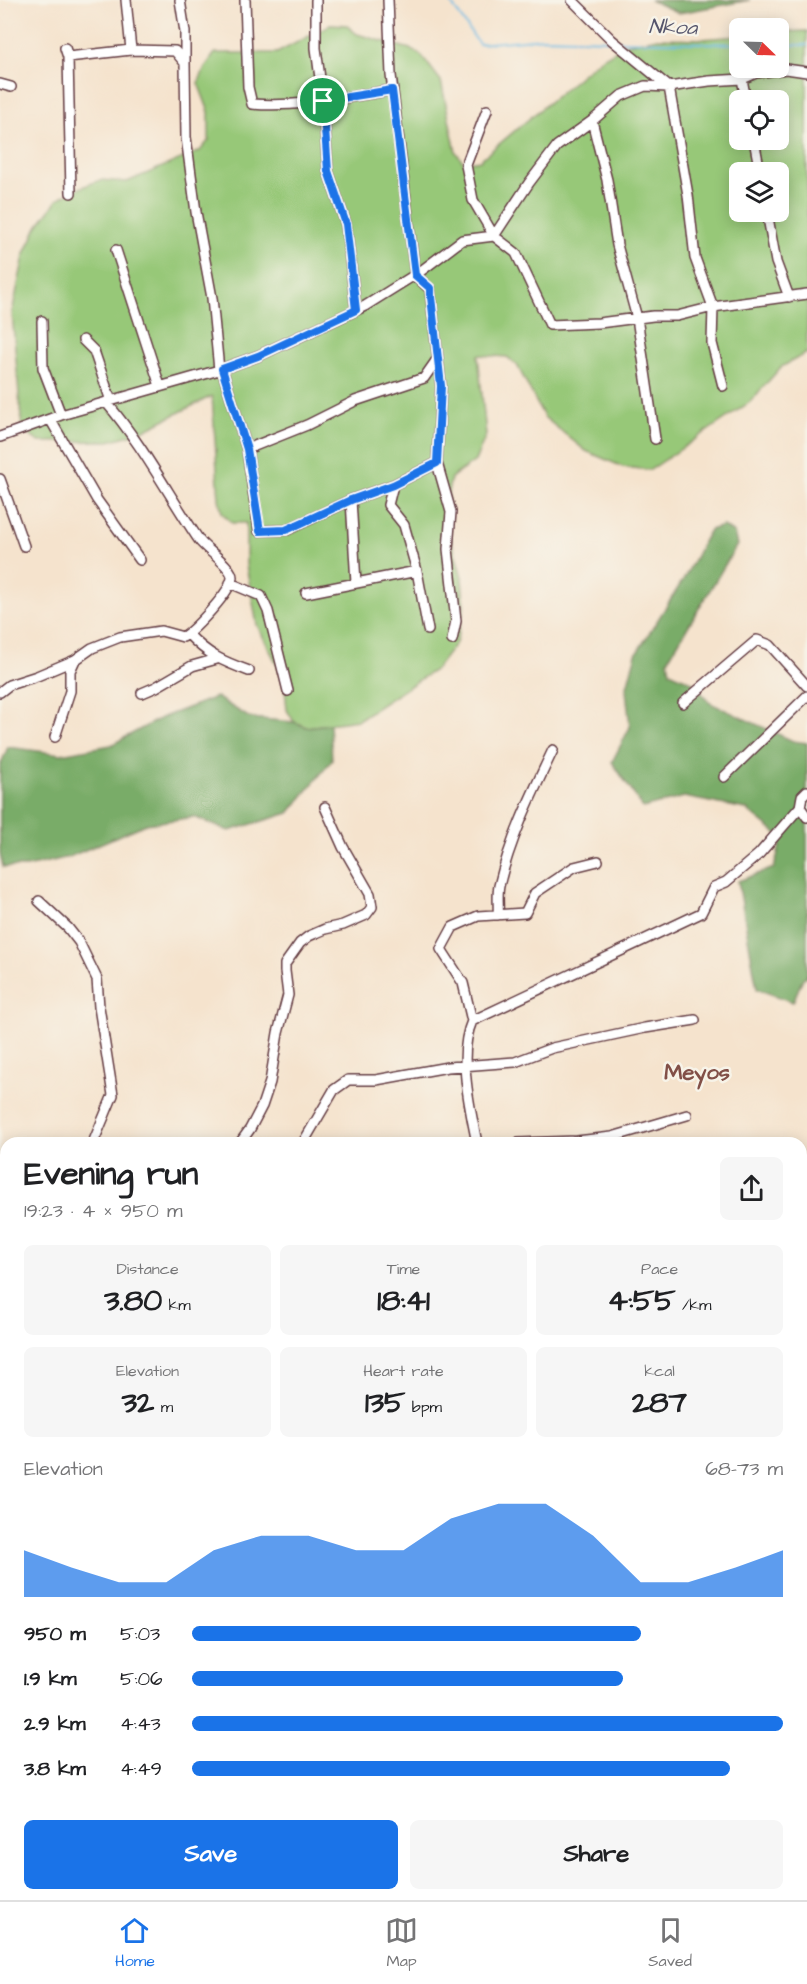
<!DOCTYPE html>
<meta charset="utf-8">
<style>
:root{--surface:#fff;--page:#f6f6f6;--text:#202124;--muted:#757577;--line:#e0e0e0;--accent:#1a73e8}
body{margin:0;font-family:"Architects Daughter",sans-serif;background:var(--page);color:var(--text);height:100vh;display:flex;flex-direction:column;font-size:22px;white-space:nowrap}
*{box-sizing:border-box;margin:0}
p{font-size:20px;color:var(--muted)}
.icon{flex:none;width:33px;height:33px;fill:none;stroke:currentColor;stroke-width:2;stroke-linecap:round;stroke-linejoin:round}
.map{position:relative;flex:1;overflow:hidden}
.side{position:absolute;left:0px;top:1137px;width:807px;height:764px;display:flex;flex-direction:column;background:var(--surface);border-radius:18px 18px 0 0;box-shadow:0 3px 15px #0003}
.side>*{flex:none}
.needle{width:39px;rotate:113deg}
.controls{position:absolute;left:729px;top:18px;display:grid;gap:12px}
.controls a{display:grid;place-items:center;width:60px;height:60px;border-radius:9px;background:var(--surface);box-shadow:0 3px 15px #0003;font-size:30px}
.pin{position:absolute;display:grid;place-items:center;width:51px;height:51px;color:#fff;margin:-26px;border:3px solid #fff;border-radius:50%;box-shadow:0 2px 6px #0007}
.round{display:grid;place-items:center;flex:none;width:63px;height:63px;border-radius:9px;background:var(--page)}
.headline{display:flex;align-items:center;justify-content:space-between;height:102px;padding:0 24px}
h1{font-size:33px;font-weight:700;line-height:45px}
.metrics{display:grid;grid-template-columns:repeat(3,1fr);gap:9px;height:102px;padding:6px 24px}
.metrics div{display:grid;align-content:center;border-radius:9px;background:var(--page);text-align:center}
.metrics b{font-size:30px;font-weight:700}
.metrics small{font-size:16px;font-weight:400}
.metrics p{font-size:16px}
.chart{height:168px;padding:12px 24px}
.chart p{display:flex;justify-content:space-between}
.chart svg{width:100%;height:108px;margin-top:6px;fill:var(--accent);opacity:.7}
.button{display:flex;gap:12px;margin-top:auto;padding:12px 24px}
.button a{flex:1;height:69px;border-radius:9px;background:var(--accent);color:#fff;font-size:24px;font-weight:700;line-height:69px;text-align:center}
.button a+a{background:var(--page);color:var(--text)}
ul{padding:0 24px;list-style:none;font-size:20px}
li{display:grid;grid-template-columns:96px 72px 1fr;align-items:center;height:45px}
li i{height:15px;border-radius:8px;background:var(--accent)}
.dock{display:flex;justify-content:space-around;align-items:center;height:84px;border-top:2px solid var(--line);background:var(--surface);font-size:16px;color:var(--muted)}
.dock a{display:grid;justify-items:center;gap:3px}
.dock .current{color:var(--accent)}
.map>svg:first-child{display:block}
.green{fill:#97c878;stroke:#707452;stroke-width:1.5;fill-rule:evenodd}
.forest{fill:#79ac68;stroke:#62664a;stroke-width:1.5}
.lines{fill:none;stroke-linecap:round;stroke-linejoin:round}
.stream{stroke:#69b9e4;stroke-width:2}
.street-casing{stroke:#643c43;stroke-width:12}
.highway-casing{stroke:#643c43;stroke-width:20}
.street{stroke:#fff;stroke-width:9}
.highway{stroke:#fcbd6f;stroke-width:16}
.route-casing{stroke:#fff;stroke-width:12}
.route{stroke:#1a73e8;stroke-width:8}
.labels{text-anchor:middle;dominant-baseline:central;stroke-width:5;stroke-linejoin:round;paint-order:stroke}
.water-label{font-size:21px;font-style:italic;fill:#55556c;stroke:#f7f3e8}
.quarter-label{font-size:22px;font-weight:bold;fill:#824f47;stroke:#f7f3e8}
</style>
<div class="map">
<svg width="807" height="1900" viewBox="0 0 807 1900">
<rect width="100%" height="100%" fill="#f7f3e8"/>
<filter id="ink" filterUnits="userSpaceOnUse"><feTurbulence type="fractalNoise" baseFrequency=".0167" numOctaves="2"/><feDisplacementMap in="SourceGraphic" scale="12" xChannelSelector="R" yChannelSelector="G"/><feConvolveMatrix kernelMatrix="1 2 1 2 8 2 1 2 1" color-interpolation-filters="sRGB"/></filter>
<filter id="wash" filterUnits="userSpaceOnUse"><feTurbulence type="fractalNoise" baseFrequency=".008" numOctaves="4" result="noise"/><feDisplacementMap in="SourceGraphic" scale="24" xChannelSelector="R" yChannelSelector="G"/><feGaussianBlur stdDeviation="1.35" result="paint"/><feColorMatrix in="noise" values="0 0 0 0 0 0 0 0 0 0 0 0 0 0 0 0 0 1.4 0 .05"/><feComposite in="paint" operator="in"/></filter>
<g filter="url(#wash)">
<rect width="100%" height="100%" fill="#f5e3cd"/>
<path class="green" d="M332,24L346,25L357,34L410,49L422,56L441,81L456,152L464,163L480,160L599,60L627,44L658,38L702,39L739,36L740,68H778L779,32L807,31V353L781,367L750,402L650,470L623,467L586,451L544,417L517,365L507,357L478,355L486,435L475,461L451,478L448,492L447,525L462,577L464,608L456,643L436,669L358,720L306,727L294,722L287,710L284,678L257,625L246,565V523H232L222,513L219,499L212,396L140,432L109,441L39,442L22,430L12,313L24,256L37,227L58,199L72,191L100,180L127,182L200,151L209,140V112L198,83L206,66L215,53H277ZM740,100H778V140H740ZM740,172H778V212H740Z"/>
<path class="forest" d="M650,0H750L679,13Z
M723,526L734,533L737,545L668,660L670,672L692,682L710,703L793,741L807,743V976L803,978L793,1002L757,989L738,881L774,868L782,838L746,809L684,797L643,808L612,762L630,727L626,690L636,654L685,577L704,540L710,530Z
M216,697L250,718L294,722L306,727L330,724L332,760L289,813L229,831L194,817L146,824L69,857L27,867H3L0,853V766L8,747L61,754L111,745L161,718Z
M801,1724L807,1727V1900H497L501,1894H801Z
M440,1894L441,1900H207L202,1895Z"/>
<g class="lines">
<path class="stream" d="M449,0L479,44L544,38L608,40
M619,41L740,44
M778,45H807"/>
</g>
</g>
<g filter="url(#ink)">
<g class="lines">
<defs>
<path id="street" d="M126,0L131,50
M180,0L185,32V63
M245,0L248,87L252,104C299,108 347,97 392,90
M316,0V48L323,101L328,171L346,224L356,310
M572,0L612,40L669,87L688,195L695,258L713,307L712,343L723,386
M65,48L68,57L71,193
M68,57L131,50L175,51L185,63L186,137L196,212L212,298L219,370
M742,79L746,100
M0,84L11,87
M487,110L466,165L473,200L494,236L516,253L550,325L599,323L653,316H677L713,307L807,294
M592,121L607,180L617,245L637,318L655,439
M754,140L760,172
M767,212L776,262L789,297
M116,250L160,386
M42,321L43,368L61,415
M83,340L94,351L111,401
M222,369L247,449L259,531L287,530L351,500L393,485L437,463L441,386L430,289L415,275L391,75L388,0
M50,419L97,500L140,560
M0,437L61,415L219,370L258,356L365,306L421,271L462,240L494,236L529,183L557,146L592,121L621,96L645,86L669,87L709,81L742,79L756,73L786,69L807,72
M247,449L307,425L355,401L424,378L438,358
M437,463L451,512L448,549L456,621L452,640
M0,479L24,546
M393,485L388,505L404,525L417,571L428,630
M351,500L356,583
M230,583L261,596L268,611L288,691
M306,593L417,571
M188,634C208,655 222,661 249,671
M0,692L9,685L37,676L75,660
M142,693L156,687L192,666L217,659
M683,703L757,640L770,645L807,686
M55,737L70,691V671L75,660L92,648L120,637L161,631L183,637C195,629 232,591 232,577C232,566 205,549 199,540C168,494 142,444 106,402
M724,777L807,696
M807,791L802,796L800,807L807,817
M39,901L68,928L79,942L97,979L99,1007L113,1095L93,1143
M498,915C499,906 497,895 499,886C510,839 532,794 553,750
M472,1021L463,983L441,949L453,927L478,916L525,913L535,893L574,867L598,861
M240,1143L250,1129L262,1106L270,1082L278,1033L288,995L285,971V964L300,943L309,936L325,929L343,925L366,915L372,907L370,894L343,847L325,807
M303,1143L334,1090L348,1080H376L448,1067L515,1062L552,1048L645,1028L695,1020
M477,1143C470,1108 457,1055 472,1021L701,913L714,887L726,882L759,854L800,807
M518,1143L577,1141L612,1137L687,1115
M801,1547L807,1548
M0,1707L6,1706
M0,1838L6,1833
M163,1894L165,1900
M379,1894L380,1900
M755,1894L756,1900
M324,1900L328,1894
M413,1900L415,1894
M519,1900L526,1894"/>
<path id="highway" d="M0,1314L6,1315
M801,1590L807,1591"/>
</defs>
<use href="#street" class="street-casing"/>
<use href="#highway" class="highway-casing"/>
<use href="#street" class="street"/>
<use href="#highway" class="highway"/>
</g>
</g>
<g class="lines" filter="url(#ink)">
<defs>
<path id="route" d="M392,90L415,275L430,288L441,386L437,463L393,485L351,500L286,530L260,531L247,449L222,369L258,356L356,310L346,224L328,171L323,101Z"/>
</defs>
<use href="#route" class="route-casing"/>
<use href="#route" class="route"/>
</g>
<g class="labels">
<g class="water-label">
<text transform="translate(673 27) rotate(2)">Nkoa</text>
</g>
<g class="quarter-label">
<text x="697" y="1072">Meyos</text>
</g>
</g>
</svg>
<div class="controls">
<a><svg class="needle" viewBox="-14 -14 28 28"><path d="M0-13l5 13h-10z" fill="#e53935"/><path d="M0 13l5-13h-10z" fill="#757577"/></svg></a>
<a><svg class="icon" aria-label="locate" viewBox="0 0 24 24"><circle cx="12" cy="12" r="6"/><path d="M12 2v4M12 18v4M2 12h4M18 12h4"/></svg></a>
<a><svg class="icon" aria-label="layers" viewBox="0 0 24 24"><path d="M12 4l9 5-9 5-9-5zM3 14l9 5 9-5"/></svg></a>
</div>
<div class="pin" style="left:323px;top:101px;background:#1e9e55"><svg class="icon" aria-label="arrive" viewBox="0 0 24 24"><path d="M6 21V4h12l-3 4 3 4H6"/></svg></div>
<section class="side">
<div class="headline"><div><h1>Evening run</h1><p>19:23 · 4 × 950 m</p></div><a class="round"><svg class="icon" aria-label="share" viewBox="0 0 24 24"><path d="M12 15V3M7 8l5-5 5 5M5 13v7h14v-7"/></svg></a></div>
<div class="metrics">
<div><p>Distance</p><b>3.80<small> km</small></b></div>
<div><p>Time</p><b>18:41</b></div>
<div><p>Pace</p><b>4:55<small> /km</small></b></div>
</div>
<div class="metrics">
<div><p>Elevation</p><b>32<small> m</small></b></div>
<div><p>Heart rate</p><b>135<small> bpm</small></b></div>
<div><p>kcal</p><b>287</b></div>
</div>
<div class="chart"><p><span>Elevation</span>68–73 m</p>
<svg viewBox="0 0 160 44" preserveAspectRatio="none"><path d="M0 44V25L10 32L20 38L30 38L40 25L50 19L60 19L70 25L80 25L90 12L100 6L110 6L120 19L130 38L140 38L150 32L160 25V44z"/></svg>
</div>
<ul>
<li><b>950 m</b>5:03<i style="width:76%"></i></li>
<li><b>1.9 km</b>5:06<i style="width:73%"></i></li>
<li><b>2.9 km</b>4:43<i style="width:100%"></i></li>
<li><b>3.8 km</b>4:49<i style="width:91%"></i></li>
</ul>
<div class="button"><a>Save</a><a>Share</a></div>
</section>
</div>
<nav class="dock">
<a class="current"><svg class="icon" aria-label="home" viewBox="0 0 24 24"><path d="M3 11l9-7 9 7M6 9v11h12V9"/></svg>Home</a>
<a><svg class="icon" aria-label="map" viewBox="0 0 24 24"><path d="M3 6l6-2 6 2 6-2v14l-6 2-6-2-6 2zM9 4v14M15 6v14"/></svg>Map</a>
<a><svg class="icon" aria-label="saved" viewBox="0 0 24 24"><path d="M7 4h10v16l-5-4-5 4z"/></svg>Saved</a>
</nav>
